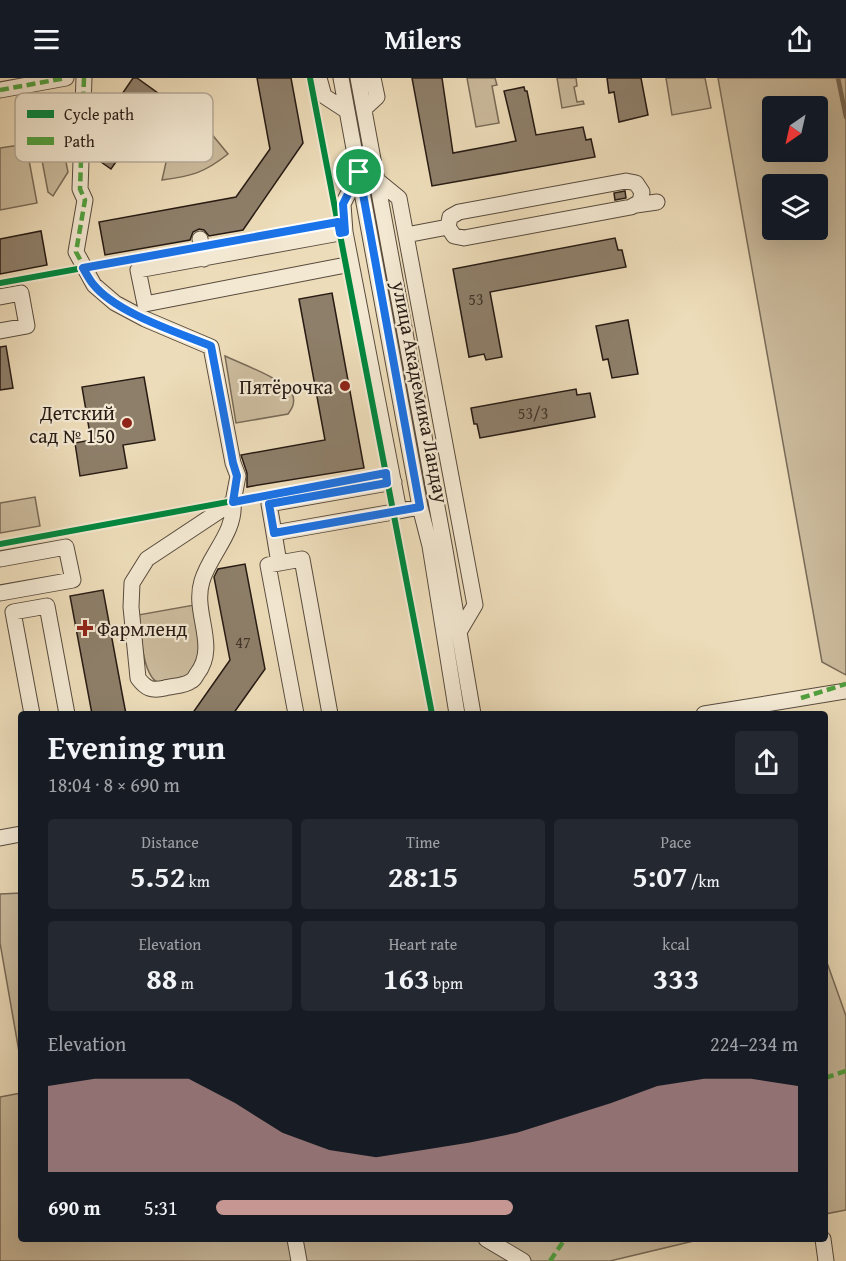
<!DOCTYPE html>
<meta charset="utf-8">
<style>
:root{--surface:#171b24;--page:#242831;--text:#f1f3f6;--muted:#9ea1a6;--accent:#c59692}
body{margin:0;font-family:"Gentium Book Plus",serif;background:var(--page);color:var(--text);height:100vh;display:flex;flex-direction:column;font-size:22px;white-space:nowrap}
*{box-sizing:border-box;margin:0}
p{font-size:20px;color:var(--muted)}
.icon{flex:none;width:33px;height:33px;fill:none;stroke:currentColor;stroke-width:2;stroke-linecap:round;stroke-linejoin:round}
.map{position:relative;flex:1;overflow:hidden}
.details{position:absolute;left:18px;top:633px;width:810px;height:531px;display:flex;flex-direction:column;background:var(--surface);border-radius:6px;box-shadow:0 6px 24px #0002}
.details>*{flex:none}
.needle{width:39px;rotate:214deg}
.tools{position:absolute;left:762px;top:18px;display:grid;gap:12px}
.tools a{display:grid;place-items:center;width:66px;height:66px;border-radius:6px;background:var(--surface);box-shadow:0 6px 24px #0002;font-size:30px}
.pin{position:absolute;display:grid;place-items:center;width:51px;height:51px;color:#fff;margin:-26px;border:3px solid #fff;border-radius:50%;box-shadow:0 2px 6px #0007}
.round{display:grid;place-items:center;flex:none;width:63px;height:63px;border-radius:6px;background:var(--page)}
.overview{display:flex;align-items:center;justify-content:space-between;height:102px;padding:0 30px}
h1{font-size:33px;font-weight:600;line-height:45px}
.figures{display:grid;grid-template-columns:repeat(3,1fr);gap:9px;height:102px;padding:6px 30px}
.figures div{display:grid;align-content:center;border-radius:6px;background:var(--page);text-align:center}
.figures b{font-size:30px;font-weight:600}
.figures small{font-size:16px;font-weight:400}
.figures p{font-size:16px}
.chart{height:168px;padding:12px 30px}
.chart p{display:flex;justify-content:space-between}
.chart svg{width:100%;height:108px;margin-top:6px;fill:var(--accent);opacity:.7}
ul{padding:0 30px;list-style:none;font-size:20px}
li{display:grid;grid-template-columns:96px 72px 1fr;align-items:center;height:45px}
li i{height:15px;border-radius:8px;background:var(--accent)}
header{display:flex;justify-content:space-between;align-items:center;height:78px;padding:0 30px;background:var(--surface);font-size:27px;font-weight:600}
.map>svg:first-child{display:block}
.green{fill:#cbbb9d;stroke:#796b58;stroke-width:1.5;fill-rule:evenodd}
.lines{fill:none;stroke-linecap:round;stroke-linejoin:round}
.stream{stroke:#766755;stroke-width:4.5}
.building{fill:#8e7f6a;stroke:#271b14;stroke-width:1.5}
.minor-casing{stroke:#584b3d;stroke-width:17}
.minor{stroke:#f3e8d2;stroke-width:15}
.quiet{stroke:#51a13f;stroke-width:4.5;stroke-dasharray:9 4.5;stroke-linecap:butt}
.cycleway-casing{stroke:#f3e8d2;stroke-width:10}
.cycleway{stroke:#00873e;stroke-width:6}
.route-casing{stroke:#fff;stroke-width:12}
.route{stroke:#1a73e8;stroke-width:8}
.poi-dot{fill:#8f2418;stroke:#f3e8d2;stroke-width:2}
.labels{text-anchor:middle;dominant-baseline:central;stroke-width:4.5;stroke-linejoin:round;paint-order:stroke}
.number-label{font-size:16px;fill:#41342a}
.poi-label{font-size:20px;fill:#271b14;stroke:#f3e8d2;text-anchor:end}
.street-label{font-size:20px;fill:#271b14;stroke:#f3e8d2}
.key{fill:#f3e8d2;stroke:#b6aa99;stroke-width:1.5}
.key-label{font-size:16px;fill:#271b14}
</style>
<header><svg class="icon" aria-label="menu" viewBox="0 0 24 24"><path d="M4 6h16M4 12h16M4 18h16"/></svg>Milers<svg class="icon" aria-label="share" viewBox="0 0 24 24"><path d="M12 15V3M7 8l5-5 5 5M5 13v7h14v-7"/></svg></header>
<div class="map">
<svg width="846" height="1183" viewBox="0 0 846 1183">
<rect width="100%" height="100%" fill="#eddcb9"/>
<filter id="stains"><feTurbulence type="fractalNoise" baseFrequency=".00333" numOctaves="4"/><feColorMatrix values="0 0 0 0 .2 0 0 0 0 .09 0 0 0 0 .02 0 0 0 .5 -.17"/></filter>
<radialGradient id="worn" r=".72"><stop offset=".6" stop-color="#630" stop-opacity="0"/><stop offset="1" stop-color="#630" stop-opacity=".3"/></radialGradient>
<path class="green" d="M467,0H495L497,7L492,8L499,45L476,49Z
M557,0H576L577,8L574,9L577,24L583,23L584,26L562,30Z
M666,0H705L711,30L672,37Z
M718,0H846V597L822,584ZM772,28H818V74H772ZM772,106H818V152H772Z
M53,51L62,64L68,94L53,118L48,114L37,56Z
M210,54L228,76C204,95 192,98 162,102L167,80Z
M26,66L37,125L0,132V70Z
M225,278C241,286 288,302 293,318C295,326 292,330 288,336L236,345Z
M35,419L40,448L0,455V425Z
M194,527L202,571L191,597C183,600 172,606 164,606C142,607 141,554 138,537Z
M21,815V985L0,865V816Z
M825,879L846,938V1132L825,1136Z
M21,1015V1161H702L610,1183H0V1019Z"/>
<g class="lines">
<path class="stream" d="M838,0L846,39"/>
</g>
<path class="building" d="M133,0H137L162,18L111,91L91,77L92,60Z
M257,0H291L303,65L243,152L209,158L204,152L199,151L193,154L190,162L105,177L99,144L236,119L270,71Z
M412,0H442L453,75L516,63L504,13L524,9L525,13H527L536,57L583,49L586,62L591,61L595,79L432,108Z
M607,0H641L648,37L619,44L614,14L609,15Z
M625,113L626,120L615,122L614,115Z
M41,153L47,187L0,196V161Z
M615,160L618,172H622L626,189L490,214L502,279L486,282L484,276L469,279L453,191Z
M332,215L364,390L247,409V395L241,377L325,362L299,221Z
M628,242L638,296L612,300L608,281L603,282L596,248Z
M6,268L13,310L0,312V269Z
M144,299L155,362L123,367L127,390L80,398L75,365L91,362L82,309Z
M576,311L577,317L590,315L595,339L480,360L477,346H474L471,330Z
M245,486L265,591L233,636H192L230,582L214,499L218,491Z
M103,512L122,615L126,636H92L70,518Z"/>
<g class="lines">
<defs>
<path id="minor" d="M84,0L80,111L85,122L76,174L94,207L115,225L145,241L211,269L233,385L238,398L233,424
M319,0L324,18L347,33
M341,0L420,429L430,468L457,636
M358,0L445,472L473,636
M0,12L66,0
M364,31L377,19L373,0
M359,94L343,126L345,154L399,433L420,429
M377,102L399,120L475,527L459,554
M626,103L636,105L642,114L640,124L631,129L464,160L454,158L448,149L450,139L459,134Z
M636,127L657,124
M345,154L138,192L145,226L351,186
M406,157L448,149
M200,161L204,181
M0,219L21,215L27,248L0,253
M394,404L269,426L274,455L399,433
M233,424C236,454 210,476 202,503C192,535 219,568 197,596C195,599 194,602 191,603C185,608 172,608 165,610C152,613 146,611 138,600L131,529L132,505L147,481Z
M274,455L279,485
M0,481L66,469L73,502L0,515
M32,636L13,534L47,528L67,636
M296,636L268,487L302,481L330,636
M704,636L846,613
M0,760L21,756
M295,1161L299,1183
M486,1161L523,1183
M823,1161L826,1183"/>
</defs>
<use href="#minor" class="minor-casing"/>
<use href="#minor" class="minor"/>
<path class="quiet" d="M84,0L80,111L85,122L76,174L94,207L115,225L145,241L211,269L233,385L238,398L233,424
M0,12L66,0
M801,620L846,606
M825,1000L846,993
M550,1183L565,1161"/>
<defs>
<path id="cycleway" d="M310,0L432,636
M0,205L337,144
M0,466L385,395"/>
</defs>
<use href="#cycleway" class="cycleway-casing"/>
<use href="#cycleway" class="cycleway"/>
</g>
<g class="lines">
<defs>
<path id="route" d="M359,94L420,429L274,455L269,426L387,405L386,395L233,424L237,398L233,385L211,268C177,254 116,235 93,206C89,201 86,195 83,190L338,144L340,155L345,154L343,126Z"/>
</defs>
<use href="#route" class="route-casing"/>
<use href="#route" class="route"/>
</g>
<g class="poi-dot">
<circle cx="345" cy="308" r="6"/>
<circle cx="127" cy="345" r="6"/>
<path d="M82 541h6v6h6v6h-6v6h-6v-6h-6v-6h6z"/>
</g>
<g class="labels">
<g class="number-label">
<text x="476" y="221">53</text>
<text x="533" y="335">53/3</text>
<text x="243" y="564">47</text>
</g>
<g class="poi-label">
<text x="333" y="308">Пятёрочка</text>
<text x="115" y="334">Детский<tspan x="115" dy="23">сад № 150</tspan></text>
<text x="97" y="550" text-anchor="start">Фармленд</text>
</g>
<g class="street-label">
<text transform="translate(421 314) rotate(79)">улица Академика Ландау</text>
</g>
</g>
<rect x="15" y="15" width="198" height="69" rx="9" class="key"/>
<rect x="27" y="32" width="27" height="8" fill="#00873e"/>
<rect x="27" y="59" width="27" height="8" fill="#51a13f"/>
<g class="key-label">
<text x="64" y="42">Cycle path</text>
<text x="64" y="69">Path</text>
</g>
<rect width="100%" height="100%" filter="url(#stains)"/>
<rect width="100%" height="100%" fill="url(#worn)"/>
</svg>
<div class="tools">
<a><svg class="needle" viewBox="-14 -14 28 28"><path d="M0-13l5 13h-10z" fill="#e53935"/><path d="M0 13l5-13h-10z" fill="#9ea1a6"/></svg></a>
<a><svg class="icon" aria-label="layers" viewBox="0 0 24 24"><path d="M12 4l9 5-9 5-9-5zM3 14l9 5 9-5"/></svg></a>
</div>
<div class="pin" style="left:359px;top:94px;background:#1e9e55"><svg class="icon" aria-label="arrive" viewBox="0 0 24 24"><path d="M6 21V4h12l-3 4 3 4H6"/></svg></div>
<section class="details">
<div class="overview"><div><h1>Evening run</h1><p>18:04 · 8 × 690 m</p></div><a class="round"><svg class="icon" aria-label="share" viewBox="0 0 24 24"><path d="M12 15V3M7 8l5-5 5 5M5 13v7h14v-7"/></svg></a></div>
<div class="figures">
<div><p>Distance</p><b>5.52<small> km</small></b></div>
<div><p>Time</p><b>28:15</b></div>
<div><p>Pace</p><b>5:07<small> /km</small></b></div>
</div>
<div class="figures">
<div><p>Elevation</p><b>88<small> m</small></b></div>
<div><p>Heart rate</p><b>163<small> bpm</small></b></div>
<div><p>kcal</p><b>333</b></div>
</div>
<div class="chart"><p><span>Elevation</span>224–234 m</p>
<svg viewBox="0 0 160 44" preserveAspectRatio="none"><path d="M0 44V9L10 6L20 6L30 6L40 16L50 28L60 35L70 38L80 35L90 32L100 28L110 22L120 16L130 9L140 6L150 6L160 9V44z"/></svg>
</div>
<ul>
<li><b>690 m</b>5:31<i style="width:51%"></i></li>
</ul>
</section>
</div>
